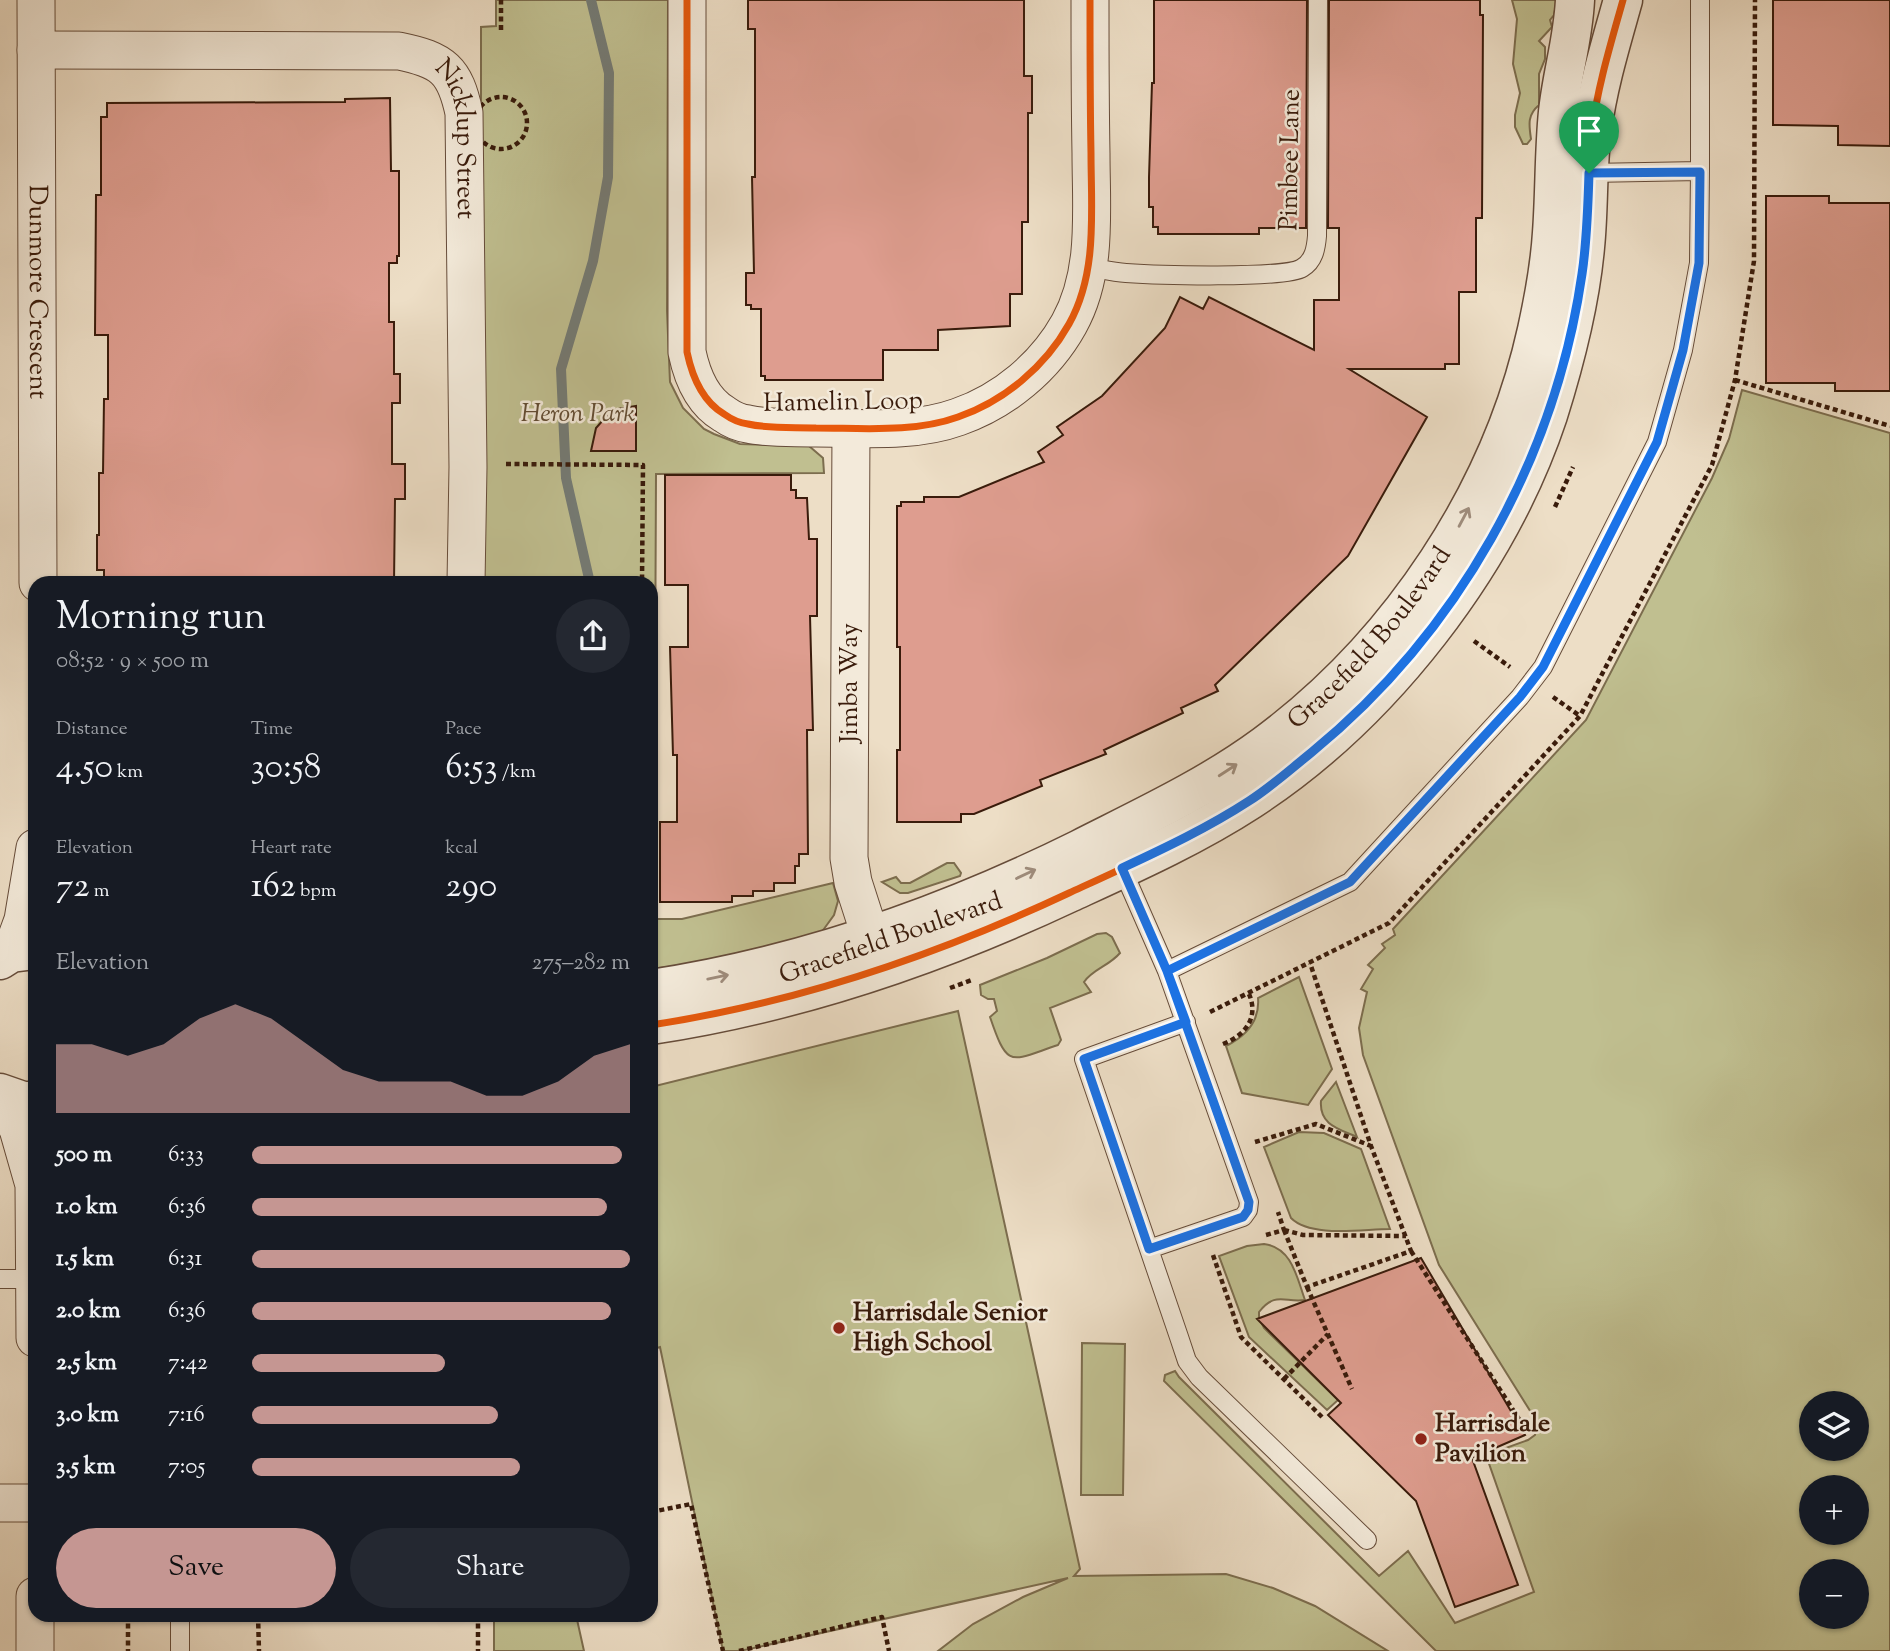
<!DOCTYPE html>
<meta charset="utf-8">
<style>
:root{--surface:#171b24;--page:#242831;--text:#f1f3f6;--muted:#9ea1a6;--accent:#c59692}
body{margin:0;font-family:"Sorts Mill Goudy",serif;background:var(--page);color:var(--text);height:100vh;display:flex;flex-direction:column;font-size:26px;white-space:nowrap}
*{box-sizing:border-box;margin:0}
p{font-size:23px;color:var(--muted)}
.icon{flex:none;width:38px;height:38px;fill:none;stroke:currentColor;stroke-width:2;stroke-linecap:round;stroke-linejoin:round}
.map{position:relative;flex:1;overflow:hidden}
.side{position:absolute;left:28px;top:576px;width:630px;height:1046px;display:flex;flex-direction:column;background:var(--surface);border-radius:21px;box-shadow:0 2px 5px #0004}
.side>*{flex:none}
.controls{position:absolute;left:1799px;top:1391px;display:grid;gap:14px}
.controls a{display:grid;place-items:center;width:70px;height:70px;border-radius:50%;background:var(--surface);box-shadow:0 2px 5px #0004;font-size:35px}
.pin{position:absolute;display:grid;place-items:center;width:60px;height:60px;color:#fff;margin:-72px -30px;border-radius:50% 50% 50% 0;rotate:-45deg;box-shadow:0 0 7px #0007}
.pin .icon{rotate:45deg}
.round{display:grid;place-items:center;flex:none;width:74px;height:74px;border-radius:37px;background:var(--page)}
.overview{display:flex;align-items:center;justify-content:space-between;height:119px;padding:0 28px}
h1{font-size:38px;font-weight:600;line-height:52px}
.stats{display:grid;grid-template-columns:repeat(3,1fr);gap:10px;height:119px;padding:7px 28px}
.stats div{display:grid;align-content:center}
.stats b{font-size:35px;font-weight:600}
.stats small{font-size:19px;font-weight:400}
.stats p{font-size:19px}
.chart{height:196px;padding:14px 28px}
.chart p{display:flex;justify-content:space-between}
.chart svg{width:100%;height:126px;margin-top:7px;fill:var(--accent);opacity:.7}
.cta{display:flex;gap:14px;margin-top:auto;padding:14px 28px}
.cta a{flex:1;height:80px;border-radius:42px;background:var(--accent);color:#111;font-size:28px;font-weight:600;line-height:80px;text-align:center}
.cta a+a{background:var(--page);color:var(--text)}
ul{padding:0 28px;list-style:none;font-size:23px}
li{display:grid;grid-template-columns:112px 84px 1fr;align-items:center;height:52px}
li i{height:18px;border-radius:9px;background:var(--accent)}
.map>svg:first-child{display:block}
.green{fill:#c0bf90;stroke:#7c6d4e;stroke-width:2;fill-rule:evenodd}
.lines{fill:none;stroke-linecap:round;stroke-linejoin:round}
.stream{stroke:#747b75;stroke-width:10}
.building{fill:#de9d8f;stroke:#391b0b;stroke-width:2}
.service-casing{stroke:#664c3a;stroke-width:20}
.minor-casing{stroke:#664c3a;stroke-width:39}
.tertiary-casing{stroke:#664c3a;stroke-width:41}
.path{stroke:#391b0b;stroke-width:4.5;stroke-dasharray:5 3.5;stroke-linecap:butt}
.service{stroke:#f3eada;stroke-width:18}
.minor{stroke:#f3eada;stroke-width:37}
.tertiary{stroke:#f3eada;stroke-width:38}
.cycleway-casing{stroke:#f3eada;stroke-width:11}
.cycleway{stroke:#e8590c;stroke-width:7}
.oneway{stroke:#9f8d7d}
.route-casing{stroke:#fff;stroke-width:14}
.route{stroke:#1a73e8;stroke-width:9}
.poi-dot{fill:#8f2418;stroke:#f3eada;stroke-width:2.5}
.labels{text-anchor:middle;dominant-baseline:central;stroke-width:5;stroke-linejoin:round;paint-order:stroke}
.street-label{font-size:26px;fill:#391b0b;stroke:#f3eada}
.park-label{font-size:26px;font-style:italic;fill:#624c33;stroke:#f3eada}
.poi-label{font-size:26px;font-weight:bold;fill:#391b0b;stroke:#f3eada;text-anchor:start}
</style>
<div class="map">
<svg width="1890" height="1651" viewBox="0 0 1890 1651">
<rect width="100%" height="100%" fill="#eddec6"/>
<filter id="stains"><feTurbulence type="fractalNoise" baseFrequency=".00286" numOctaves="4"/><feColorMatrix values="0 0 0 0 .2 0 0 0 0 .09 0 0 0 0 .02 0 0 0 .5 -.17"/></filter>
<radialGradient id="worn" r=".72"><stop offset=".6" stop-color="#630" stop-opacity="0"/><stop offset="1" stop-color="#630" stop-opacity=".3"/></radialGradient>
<path class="green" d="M496,0H668L667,311L670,382L683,408L704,429L714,434L740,444L809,446L823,458L824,473L656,474L654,919H682L833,883L838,901L834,915L821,933L724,960L651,969V583H481V27L496,26Z
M1512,0H1557L1554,15L1550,20L1552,27L1539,41L1545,47V59L1539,74V105C1527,115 1529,125 1531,139L1527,144H1523L1515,127V115L1520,93L1513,64L1517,19Z
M1742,390L1890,433V1651H1436L1164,1381L1165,1375L1175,1371L1179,1377L1379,1576L1408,1551L1455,1623L1534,1592L1486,1455L1528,1440L1535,1435L1537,1422L1439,1265L1363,1055L1359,1028L1367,992L1361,989L1373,969L1368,965L1385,948L1382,944L1395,935L1393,929L1586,720L1712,478L1729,439ZM1811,1404H1857V1449H1811ZM1811,1488H1857V1533H1811ZM1811,1572H1857V1617H1811Z
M947,863H954L961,873L960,876L908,893H900L882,882L896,877L901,883H910Z
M1106,933L1112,937L1120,953C1109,966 1093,969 1084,982L1091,992L1050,1008L1061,1040L1058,1045C1010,1061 1008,1070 990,1017L997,1011L994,999H988L981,995L980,985L1047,958L1097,934Z
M1299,977L1332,1069L1308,1105L1242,1093L1226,1046C1246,1036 1260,1021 1258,998Z
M958,1011L1080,1569L1074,1576L1226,1574L1273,1588L1315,1606L1388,1651H938L973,1624L1023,1597L1068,1578L740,1651H723L660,1347L651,1350V1087Z
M1336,1082L1357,1137C1339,1129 1319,1125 1321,1101Z
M1299,1132L1324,1133L1361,1149L1390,1229C1362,1229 1311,1238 1291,1218L1264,1147Z
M1264,1244C1292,1247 1297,1278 1305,1300C1285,1303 1275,1291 1259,1312V1318L1264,1328L1338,1400L1327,1410L1249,1337L1219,1256L1247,1246Z
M1082,1343L1125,1344L1123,1495H1081Z
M494,1615H576L584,1651H494Z"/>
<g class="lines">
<path class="stream" d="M590,583L566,478L561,369L593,261L608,177L609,73L591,0"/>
</g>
<path class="building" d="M748,0H1024V76H1032V113H1028V222H1022V294H1010V326L938,330V350H883V380H765V376H761V309H751V305H746V273H754L752,177H755V29H748Z
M1154,0H1307L1306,228H1259V234H1158V227H1153V207H1149V177L1152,83H1154Z
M1329,0H1480V15H1483L1482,218H1476V292H1459V364H1445V369H1349L1427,417L1348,556L1215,685L1218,691L1181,708L1183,713L1104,750L1106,754L1040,780L1042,786L974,814H961V822H897V750H900V647H897V506H901V502H924V497H959L1044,462L1038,452L1063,435L1057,427L1102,396L1165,328L1180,297L1203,309L1209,297L1314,350V300H1339V228H1328Z
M1773,0H1890V146L1838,145V126L1773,125Z
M390,98L391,171H399V256H397V263H389V322H394V374H400V403H392V464H405V499H395L394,583H104V570H97V535H99V473H103L104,399H108V335H95L96,195H101V117H107V103L345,102V99Z
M1766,196H1829V203H1890V391H1835V383H1766Z
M636,406V451H591L596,428L612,410Z
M665,475H791V490H796V498H807L809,539H817V616H810L813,730H807L808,854H799V866H795V883H774V891H753V896H732V902H660V822H677V755H673L670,647H688V585H665Z
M1421,1258L1525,1435L1472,1458L1518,1585L1455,1607L1416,1501L1328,1415L1341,1403L1257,1319Z"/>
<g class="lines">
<defs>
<path id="service" d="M1589,173L1700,171V0
M1089,267C1101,269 1113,272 1126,273C1153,275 1285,279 1302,268C1314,261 1316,248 1317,236L1318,0
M1120,864L1167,971L1249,1202L1248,1210L1243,1217L1149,1249
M1167,971L1350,882L1520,697L1543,667L1657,442L1683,350L1699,263L1700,171
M1186,1022L1084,1059L1179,1337L1187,1361L1199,1377L1367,1540
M0,1279H35
M180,1615V1651"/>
<g id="minor">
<path id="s1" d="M36,0L38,583"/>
<path d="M687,0V352C692,376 702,401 724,414C731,419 739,423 748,424C770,429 794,427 816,428C862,428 914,433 958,417C1004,401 1045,367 1069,324C1098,272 1091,211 1091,153C1090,102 1090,51 1090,0"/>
<path id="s2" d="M36,50L399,51C443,60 455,70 464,113L468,467L466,583"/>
<path d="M851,428L849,858L853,882L870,935"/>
<path d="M11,953L23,920L35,848"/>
<path d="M0,1094L18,1129L34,1185L35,1338"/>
<path d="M0,1503H35"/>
<path d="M35,1651V1596"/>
</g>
<g id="tertiary">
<path d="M0,960L11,953L35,950"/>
<path id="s3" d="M651,989C801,966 945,916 1080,849C1143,817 1208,787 1265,745C1399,646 1501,493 1537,330C1544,298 1550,265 1552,233C1555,193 1554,152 1558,112C1562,74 1573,40 1575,0"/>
<path d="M651,1025C797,1003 935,956 1069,893C1130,865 1193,837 1250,800C1382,714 1498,565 1548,415C1565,361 1580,304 1585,247C1589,208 1587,168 1592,130C1598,85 1611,43 1623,0"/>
<path d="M0,1093L23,1101H35"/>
</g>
</defs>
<use href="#service" class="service-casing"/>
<use href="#minor" class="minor-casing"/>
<use href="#tertiary" class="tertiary-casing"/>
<path class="path" d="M501,30V0
M475 123a26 26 0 1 1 52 0a26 26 0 1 1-52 0Z
M1735,380L1890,426
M506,464L643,465L642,583
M1555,507L1573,467
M1474,641L1510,667
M1553,697L1580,716
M950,988L972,980
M1210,1012L1389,923L1580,716L1712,465L1735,380L1754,261L1755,0
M1223,1044C1246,1035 1259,1017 1249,994
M1255,1142L1316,1124L1371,1146
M1284,1230L1307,1287L1411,1251L1371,1146L1310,963
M1284,1230L1303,1235L1406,1236
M1266,1235L1284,1230L1278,1212
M1411,1251L1524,1427
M1213,1255L1241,1337L1323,1418
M1307,1287L1352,1389
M1284,1379L1328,1334
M651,1512L691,1504L723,1651
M128,1615V1651
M258,1615L259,1651
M478,1615V1651
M739,1651L882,1617L889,1651"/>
<use href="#service" class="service"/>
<use href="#minor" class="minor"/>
<use href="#tertiary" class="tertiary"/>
<defs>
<path id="cycleway" d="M687,0V352C692,376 702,401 724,414C731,419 739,423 748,424C770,429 794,427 816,428C862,428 914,433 958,417C1004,401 1045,367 1069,324C1098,272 1091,211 1091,153C1090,102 1090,51 1090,0
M651,1025C797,1003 935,956 1069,893C1130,865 1193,837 1250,800C1382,714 1498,565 1548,415C1565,361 1580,304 1585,247C1589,208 1587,168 1592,130C1598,85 1611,43 1623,0"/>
</defs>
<use href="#cycleway" class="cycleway-casing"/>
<use href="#cycleway" class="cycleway"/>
</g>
<defs><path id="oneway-shaft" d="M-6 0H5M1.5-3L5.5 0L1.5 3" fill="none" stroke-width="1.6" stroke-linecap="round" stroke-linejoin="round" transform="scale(1.75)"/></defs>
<g class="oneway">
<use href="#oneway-shaft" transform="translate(1464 517) rotate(-62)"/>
<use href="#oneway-shaft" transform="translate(1228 770) rotate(-33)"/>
<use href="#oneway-shaft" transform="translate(1026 874) rotate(-25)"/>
<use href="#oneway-shaft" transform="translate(718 977) rotate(-12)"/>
</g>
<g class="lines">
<defs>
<path id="route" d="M1589,173C1588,207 1587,241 1582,274C1555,461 1457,633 1312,752C1291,769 1271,787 1249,801C1209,827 1165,848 1122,868L1167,971L1249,1202L1248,1210L1243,1217L1149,1249L1084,1059L1186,1022L1167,971L1350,882L1520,697L1543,667L1657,442L1683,350L1699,263L1700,172L1589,173"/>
</defs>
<use href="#route" class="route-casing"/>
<use href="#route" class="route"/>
</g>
<g class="poi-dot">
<circle cx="839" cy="1328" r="7"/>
<circle cx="1421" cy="1439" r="7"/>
</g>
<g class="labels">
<g class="street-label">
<text stroke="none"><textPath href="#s2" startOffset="486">Nicklup Street</textPath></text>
<text transform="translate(1291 160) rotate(-89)">Pimbee Lane</text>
<text stroke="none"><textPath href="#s1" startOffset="292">Dunmore Crescent</textPath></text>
<text transform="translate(843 403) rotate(-1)">Hamelin Loop</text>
<text stroke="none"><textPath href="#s3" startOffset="816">Gracefield Boulevard</textPath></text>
<text transform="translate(850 683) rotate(-90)">Jimba Way</text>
<text transform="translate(891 939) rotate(-19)">Gracefield Boulevard</text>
</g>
<g class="park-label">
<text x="578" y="414">Heron Park</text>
</g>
<g class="poi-label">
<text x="853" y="1313">Harrisdale Senior<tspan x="853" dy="30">High School</tspan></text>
<text x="1435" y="1424">Harrisdale<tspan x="1435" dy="30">Pavilion</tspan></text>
</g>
</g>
<rect width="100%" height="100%" filter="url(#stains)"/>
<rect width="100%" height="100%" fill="url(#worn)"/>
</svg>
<div class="controls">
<a><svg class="icon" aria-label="layers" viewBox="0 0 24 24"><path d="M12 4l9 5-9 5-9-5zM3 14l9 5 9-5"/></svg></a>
<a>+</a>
<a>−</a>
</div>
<div class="pin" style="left:1589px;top:173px;background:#1e9e55"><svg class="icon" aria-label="arrive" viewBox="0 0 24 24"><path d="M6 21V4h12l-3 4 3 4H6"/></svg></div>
<section class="side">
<div class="overview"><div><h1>Morning run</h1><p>08:52 · 9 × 500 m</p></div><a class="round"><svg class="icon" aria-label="share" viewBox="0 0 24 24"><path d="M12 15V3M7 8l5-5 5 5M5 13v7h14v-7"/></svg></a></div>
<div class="stats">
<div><p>Distance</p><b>4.50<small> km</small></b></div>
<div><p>Time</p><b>30:58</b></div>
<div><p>Pace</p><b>6:53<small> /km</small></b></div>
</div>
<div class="stats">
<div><p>Elevation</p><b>72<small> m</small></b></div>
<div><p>Heart rate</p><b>162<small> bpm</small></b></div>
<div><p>kcal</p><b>290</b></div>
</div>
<div class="chart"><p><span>Elevation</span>275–282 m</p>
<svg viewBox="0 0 160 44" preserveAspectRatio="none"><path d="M0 44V20L10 20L20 24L30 20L40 11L50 6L60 11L70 20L80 29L90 33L100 33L110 33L120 38L130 38L140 33L150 24L160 20V44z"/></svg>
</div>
<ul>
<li><b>500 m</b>6:33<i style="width:98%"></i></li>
<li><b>1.0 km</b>6:36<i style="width:94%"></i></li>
<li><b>1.5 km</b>6:31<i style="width:100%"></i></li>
<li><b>2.0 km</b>6:36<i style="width:95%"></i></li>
<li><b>2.5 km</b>7:42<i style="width:51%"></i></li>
<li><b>3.0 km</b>7:16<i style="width:65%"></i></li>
<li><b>3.5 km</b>7:05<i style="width:71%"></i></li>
</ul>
<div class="cta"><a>Save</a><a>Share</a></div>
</section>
</div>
